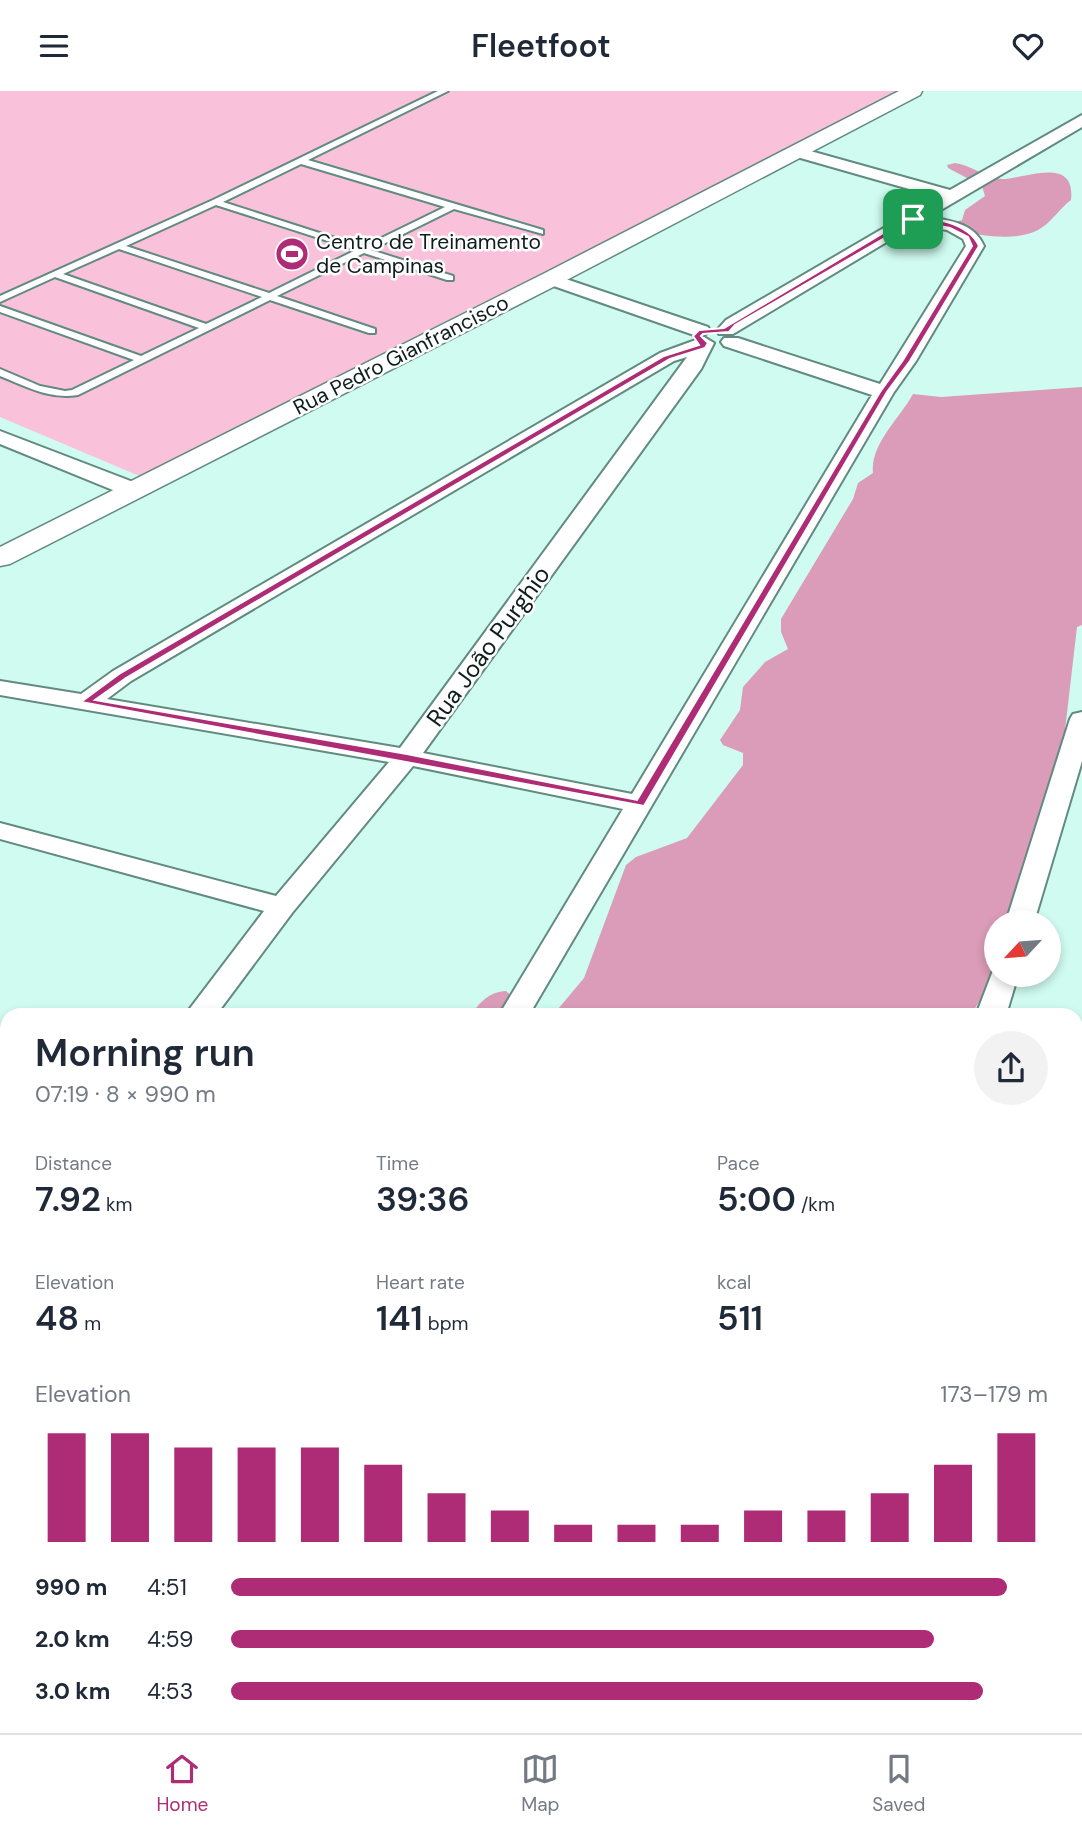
<!DOCTYPE html>
<meta charset="utf-8">
<style>
:root{--surface:#fff;--page:#f2f2f3;--text:#1f2937;--muted:#747a83;--line:#e0e1e3;--accent:#ae2b75}
body{margin:0;font-family:"DM Sans",sans-serif;background:var(--page);color:var(--text);height:100vh;display:flex;flex-direction:column;font-size:26px;white-space:nowrap}
*{box-sizing:border-box;margin:0}
p{font-size:23px;color:var(--muted)}
.icon{flex:none;width:38px;height:38px;fill:none;stroke:currentColor;stroke-width:2;stroke-linecap:round;stroke-linejoin:round}
.map{position:relative;flex:1;overflow:hidden}
.details{position:absolute;left:0px;top:917px;width:1083px;height:726px;display:flex;flex-direction:column;background:var(--surface);border-radius:21px 21px 0 0;box-shadow:0 4px 10px #0003}
.details>*{flex:none}
.needle{width:46px;rotate:244deg}
.fabs{position:absolute;left:984px;top:819px;display:grid;gap:14px}
.fabs a{display:grid;place-items:center;width:77px;height:77px;border-radius:50%;background:var(--surface);box-shadow:0 4px 10px #0003;font-size:35px}
.pin{position:absolute;display:grid;place-items:center;width:60px;height:60px;color:#fff;margin:-30px;border-radius:14px;box-shadow:0 4px 10px #0006}
.round{display:grid;place-items:center;flex:none;width:74px;height:74px;border-radius:37px;background:var(--page)}
.summary{display:flex;align-items:center;justify-content:space-between;height:119px;padding:0 35px}
h1{font-size:38px;font-weight:600;line-height:52px}
.stats{display:grid;grid-template-columns:repeat(3,1fr);gap:10px;height:119px;padding:7px 35px}
.stats div{display:grid;align-content:center}
.stats b{font-size:35px;font-weight:600}
.stats small{font-size:19px;font-weight:400}
.stats p{font-size:19px}
.chart{height:196px;padding:14px 35px}
.chart p{display:flex;justify-content:space-between}
.chart svg{width:100%;height:126px;margin-top:7px;stroke:var(--accent);stroke-width:6}
ul{padding:0 35px;list-style:none;font-size:23px}
li{display:grid;grid-template-columns:112px 84px 1fr;align-items:center;height:52px}
li i{height:18px;border-radius:9px;background:var(--accent)}
header{display:flex;justify-content:space-between;align-items:center;height:91px;padding:0 35px;background:var(--surface);font-size:32px;font-weight:600}
.dock{display:flex;justify-content:space-around;align-items:center;height:98px;border-top:2px solid var(--line);background:var(--surface);font-size:19px;color:var(--muted)}
.dock a{display:grid;justify-items:center;gap:4px}
.dock .on{color:var(--accent)}
.map>svg:first-child{display:block}
.green{fill:#f9c2da}
.forest{fill:#da9cb8}
.lines{fill:none;stroke-linecap:round;stroke-linejoin:round}
.service-casing{stroke:#628a81;stroke-width:4}
.minor-casing{stroke:#628a81;stroke-width:4}
.tertiary-casing{stroke:#628a81;stroke-width:3}
.service{fill:#fff;fill-rule:evenodd}
.minor{fill:#fff;fill-rule:evenodd}
.tertiary{fill:#fff;fill-rule:evenodd}
.route{fill:#ae2b75;stroke:#fff;stroke-width:2;fill-rule:evenodd}
.labels{text-anchor:middle;dominant-baseline:central;stroke-width:5;stroke-linejoin:round;paint-order:stroke}
.far-poi-label{font-size:21px;fill:#0d1e1a;stroke:#fdfdfd;text-anchor:start}
.far-street-label{font-size:21px;fill:#0d1e1a;stroke:#fdfdfd}
.street-label{font-size:24px;fill:#0d1e1a;stroke:#fdfdfd}
</style>
<header><svg class="icon" aria-label="menu" viewBox="0 0 24 24"><path d="M4 6h16M4 12h16M4 18h16"/></svg>Fleetfoot<svg class="icon" aria-label="heart" viewBox="0 0 24 24"><path d="M12 20l-8-8c-3-5 5-10 8-4 3-6 11-1 8 4z"/></svg></header>
<div class="map">
<svg width="1082" height="1642" viewBox="0 0 1082 1642">
<rect width="100%" height="100%" fill="#d0fbf0"/>
<path class="green" d="M0,0H903L144,387L0,326Z"/>
<path class="forest" d="M955,72C971,74 986,87 1002,88C1025,88 1076,64 1071,109C1060,117 1050,133 1038,139C1015,151 981,144 956,140V131L962,129L965,119L985,105L982,95L948,77L947,74Z
M1082,296V534L1077,536L1065,639L1067,698L1041,743L1022,831H996V883L971,924H553L584,887L626,774L636,766L687,747L743,674V662L723,654L720,649L740,619L743,596L765,571L788,558L781,541V528L853,408L858,392L873,382C870,353 900,327 913,303L941,306Z
M506,900L533,924H471C480,911 489,901 506,900Z
M7,1424V1572L0,1579V1427Z"/>
<g class="lines">
<defs>
<path id="service" d="M438,0H448L308,69L543,139V143L454,118L371,159L453,185V189H447L364,162L277,205L375,238V242H369L270,209L78,304C50,309 25,295 0,285V278L40,295L65,300L72,299L134,269L0,221V215L141,265L199,237L55,186L0,211V205L213,109ZM301,73L445,116L363,156L223,111ZM216,114L356,159L269,202L126,155ZM119,158L262,206L206,233L63,183Z"/>
<path id="minor" d="M1082,24V36L929,126C951,130 974,132 984,155L916,270L894,301L529,924H499L623,718L413,675L292,822L216,924H185L264,820L0,748V732L276,805L389,671L0,604V590L81,603L113,580L660,262L704,246L714,252L701,278L423,662L632,703L872,304L724,255L721,251L724,247H738L880,293L966,155L963,148L947,139L915,134L733,243H719L717,239L726,229L937,106L790,64L788,61L796,56L950,99ZM687,266L400,657L107,608L131,590L674,270Z
M551,183L708,236L710,240L701,246L694,244L545,192L542,188Z
M0,340L141,394L144,399L141,404H125L0,353Z
M1082,621V670L1034,831H1006L1070,628L1073,623Z
M994,877L996,884H1018L1006,924H976Z
M0,941L7,943V963L0,961Z
M1076,1060H1082V1084H1076Z
M7,1162V1195L0,1197V1164Z
M1076,1261L1082,1263V1291L1076,1289Z
M7,1379V1411L0,1413V1381Z
M171,1636H214L212,1642H169Z"/>
<path id="tertiary" d="M899,0H922L920,4L559,193L10,473L0,475V456L543,183Z"/>
</defs>
<use href="#service" class="service-casing"/>
<use href="#minor" class="minor-casing"/>
<use href="#tertiary" class="tertiary-casing"/>
<use href="#service" class="service"/>
<use href="#minor" class="minor"/>
<use href="#tertiary" class="tertiary"/>
</g>
<path class="route" d="M910,126C933,126 969,132 979,155L910,270L887,301L644,715L81,611L119,583L664,265L699,254L693,245L699,239L724,237ZM914,130L950,137L968,146L972,155L903,269L880,301L637,709L407,663L95,609L126,587L670,268L705,257L708,252L701,245L703,243L729,241L735,234Z"/>
<defs>
<symbol id="stadium-disc" viewBox="-11 -11 22 22"><circle r="9.5" fill="#ae2b75" stroke="#fdfdfd"/><path d="M0-5a6.5 5 0 1 0 0 10a6.5 5 0 1 0 0-10ZM-3.5-1.8h7v3.6h-7Z" fill="#fff"/></symbol>
</defs>
<g fill-rule="evenodd">
<use href="#stadium-disc" x="273" y="144" width="38" height="38"/>
</g>
<g class="labels">
<g class="far-poi-label">
<text x="316" y="151">Centro de Treinamento<tspan x="316" dy="24">de Campinas</tspan></text>
</g>
<g class="far-street-label">
<text transform="translate(401 264) rotate(-27)">Rua Pedro Gianfrancisco</text>
</g>
<g class="street-label">
<text transform="translate(488 555) rotate(-54)">Rua João Purghio</text>
</g>
</g>
</svg>
<div class="fabs">
<a><svg class="needle" viewBox="-14 -14 28 28"><path d="M0-13l5 13h-10z" fill="#e53935"/><path d="M0 13l5-13h-10z" fill="#747a83"/></svg></a>
</div>
<div class="pin" style="left:913px;top:128px;background:#1e9e55"><svg class="icon" aria-label="arrive" viewBox="0 0 24 24"><path d="M6 21V4h12l-3 4 3 4H6"/></svg></div>
<section class="details">
<div class="summary"><div><h1>Morning run</h1><p>07:19 · 8 × 990 m</p></div><a class="round"><svg class="icon" aria-label="share" viewBox="0 0 24 24"><path d="M12 15V3M7 8l5-5 5 5M5 13v7h14v-7"/></svg></a></div>
<div class="stats">
<div><p>Distance</p><b>7.92<small> km</small></b></div>
<div><p>Time</p><b>39:36</b></div>
<div><p>Pace</p><b>5:00<small> /km</small></b></div>
</div>
<div class="stats">
<div><p>Elevation</p><b>48<small> m</small></b></div>
<div><p>Heart rate</p><b>141<small> bpm</small></b></div>
<div><p>kcal</p><b>511</b></div>
</div>
<div class="chart"><p><span>Elevation</span>173–179 m</p>
<svg viewBox="0 0 160 44" preserveAspectRatio="none"><path d="M5 44V6M15 44V6M25 44V11M35 44V11M45 44V11M55 44V17M65 44V27M75 44V33M85 44V38M95 44V38M105 44V38M115 44V33M125 44V33M135 44V27M145 44V17M155 44V6"/></svg>
</div>
<ul>
<li><b>990 m</b>4:51<i style="width:95%"></i></li>
<li><b>2.0 km</b>4:59<i style="width:86%"></i></li>
<li><b>3.0 km</b>4:53<i style="width:92%"></i></li>
</ul>
</section>
</div>
<nav class="dock">
<a class="on"><svg class="icon" aria-label="home" viewBox="0 0 24 24"><path d="M3 11l9-7 9 7M6 9v11h12V9"/></svg>Home</a>
<a><svg class="icon" aria-label="map" viewBox="0 0 24 24"><path d="M3 6l6-2 6 2 6-2v14l-6 2-6-2-6 2zM9 4v14M15 6v14"/></svg>Map</a>
<a><svg class="icon" aria-label="saved" viewBox="0 0 24 24"><path d="M7 4h10v16l-5-4-5 4z"/></svg>Saved</a>
</nav>
